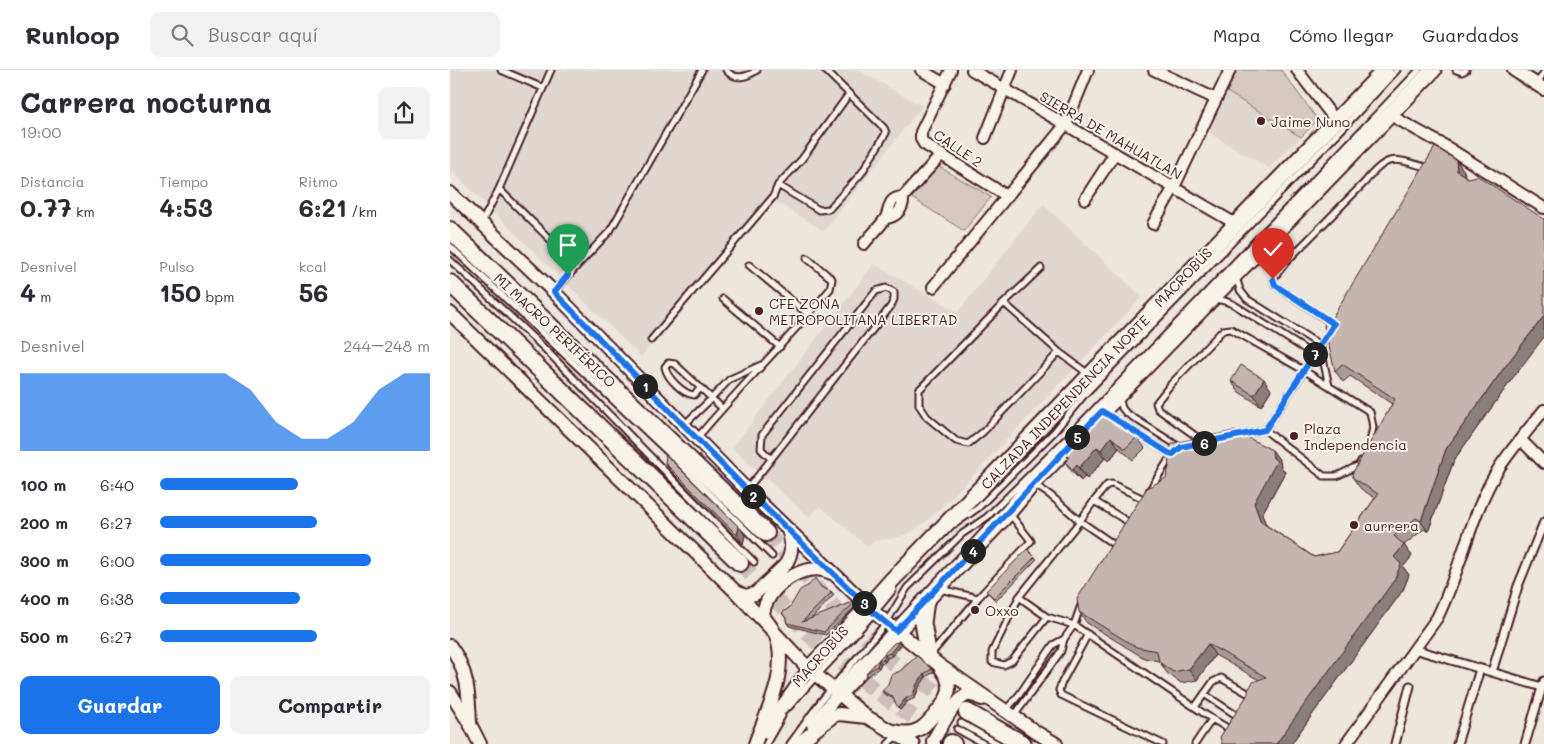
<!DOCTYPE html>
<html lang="es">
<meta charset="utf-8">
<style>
:root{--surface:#fff;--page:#f2f2f3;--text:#2b2b33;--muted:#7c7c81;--line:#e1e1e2;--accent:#1a73e8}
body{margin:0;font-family:Mali,sans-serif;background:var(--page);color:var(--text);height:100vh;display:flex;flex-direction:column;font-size:19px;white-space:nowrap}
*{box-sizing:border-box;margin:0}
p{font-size:16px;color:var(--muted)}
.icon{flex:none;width:28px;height:28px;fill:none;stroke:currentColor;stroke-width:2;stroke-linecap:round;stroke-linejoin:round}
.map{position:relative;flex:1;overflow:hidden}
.drawer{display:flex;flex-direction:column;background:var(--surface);width:450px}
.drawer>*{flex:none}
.pin{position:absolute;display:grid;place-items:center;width:42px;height:42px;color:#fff;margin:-51px -21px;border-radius:50% 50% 50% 0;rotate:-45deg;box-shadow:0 0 5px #0007}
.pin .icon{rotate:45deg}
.km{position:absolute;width:25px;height:25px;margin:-12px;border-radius:50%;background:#222;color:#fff;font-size:14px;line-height:25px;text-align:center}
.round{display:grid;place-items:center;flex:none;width:52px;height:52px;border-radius:10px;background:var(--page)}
.summary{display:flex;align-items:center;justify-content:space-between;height:85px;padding:0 20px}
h1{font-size:28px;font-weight:700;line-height:38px}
.figures{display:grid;grid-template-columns:repeat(3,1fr);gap:8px;height:85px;padding:5px 20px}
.figures div{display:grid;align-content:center}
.figures b{font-size:25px;font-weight:700}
.figures small{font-size:14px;font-weight:400}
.figures p{font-size:14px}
.chart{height:140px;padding:10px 20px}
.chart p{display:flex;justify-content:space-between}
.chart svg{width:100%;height:90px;margin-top:5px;fill:var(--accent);opacity:.7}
.cta{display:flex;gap:10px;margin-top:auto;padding:10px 20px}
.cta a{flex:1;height:58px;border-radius:10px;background:var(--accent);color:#fff;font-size:20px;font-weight:700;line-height:58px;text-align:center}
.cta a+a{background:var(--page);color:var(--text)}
ul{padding:0 20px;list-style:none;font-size:16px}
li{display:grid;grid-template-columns:80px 60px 1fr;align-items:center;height:38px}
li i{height:12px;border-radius:6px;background:var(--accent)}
header{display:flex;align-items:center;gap:30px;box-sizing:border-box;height:70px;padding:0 25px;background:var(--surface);border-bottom:1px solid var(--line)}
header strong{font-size:24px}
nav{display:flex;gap:28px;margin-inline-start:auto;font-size:18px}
.search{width:350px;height:45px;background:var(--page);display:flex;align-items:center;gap:12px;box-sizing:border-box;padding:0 18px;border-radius:10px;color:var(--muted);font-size:19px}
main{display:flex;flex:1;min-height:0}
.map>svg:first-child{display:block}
.built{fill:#e0d7d0}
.green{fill:#d5c9c2;stroke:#907476}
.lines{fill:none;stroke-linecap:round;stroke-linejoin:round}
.trunk-tunnel{stroke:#ccbeb9;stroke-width:16;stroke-dasharray:16 8;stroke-linecap:butt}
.service-casing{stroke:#4a1f2b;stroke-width:9}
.pedestrian-casing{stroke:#4a1f2b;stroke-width:11}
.minor-casing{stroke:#4a1f2b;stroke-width:14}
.tertiary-casing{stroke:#4a1f2b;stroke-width:16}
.primary-casing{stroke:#4a1f2b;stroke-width:19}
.trunk-casing{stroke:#4a1f2b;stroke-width:20}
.service{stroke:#f7f3e8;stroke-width:5}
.pedestrian{stroke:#f7f3e8;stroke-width:7}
.minor{stroke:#f7f3e8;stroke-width:10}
.tertiary{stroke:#f7f3e8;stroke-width:12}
.primary{stroke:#f7f3e8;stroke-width:15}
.trunk{stroke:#f7f3e8;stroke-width:16}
.wall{fill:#a99c97;stroke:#4a1f2b}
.shaded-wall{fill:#897f7b;stroke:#4a1f2b}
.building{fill:#c4b5b0;stroke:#4a1f2b}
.route-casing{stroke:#fff;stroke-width:10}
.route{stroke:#1a73e8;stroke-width:6}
.poi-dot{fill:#4a1f2b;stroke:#f7f3e8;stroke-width:2}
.labels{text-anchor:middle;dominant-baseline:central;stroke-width:4;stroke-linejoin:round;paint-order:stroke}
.poi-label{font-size:14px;fill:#4a1f2b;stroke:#f7f3e8;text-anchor:start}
.street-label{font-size:14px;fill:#4a1f2b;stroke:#f7f3e8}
</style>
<header>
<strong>Runloop</strong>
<div class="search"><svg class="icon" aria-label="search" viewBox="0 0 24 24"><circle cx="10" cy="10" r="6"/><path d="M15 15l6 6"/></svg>Buscar aquí</div>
<nav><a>Mapa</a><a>Cómo llegar</a><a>Guardados</a></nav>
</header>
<main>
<section class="drawer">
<div class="summary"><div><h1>Carrera nocturna</h1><p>19:00</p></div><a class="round"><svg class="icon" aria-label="share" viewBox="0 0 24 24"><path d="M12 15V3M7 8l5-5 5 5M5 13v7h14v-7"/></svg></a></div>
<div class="figures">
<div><p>Distancia</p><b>0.77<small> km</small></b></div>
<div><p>Tiempo</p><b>4:53</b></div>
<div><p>Ritmo</p><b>6:21<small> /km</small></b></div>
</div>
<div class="figures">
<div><p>Desnivel</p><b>4<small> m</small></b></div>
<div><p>Pulso</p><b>150<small> bpm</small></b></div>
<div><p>kcal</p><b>56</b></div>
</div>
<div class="chart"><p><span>Desnivel</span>244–248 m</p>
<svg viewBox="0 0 160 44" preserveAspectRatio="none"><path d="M0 44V6L10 6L20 6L30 6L40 6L50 6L60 6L70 6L80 6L90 14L100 30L110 38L120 38L130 30L140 14L150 6L160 6V44z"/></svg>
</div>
<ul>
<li><b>100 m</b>6:40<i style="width:51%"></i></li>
<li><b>200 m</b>6:27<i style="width:58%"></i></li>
<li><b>300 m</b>6:00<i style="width:78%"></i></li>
<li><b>400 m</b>6:38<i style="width:52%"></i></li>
<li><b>500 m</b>6:27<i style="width:58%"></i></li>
</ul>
<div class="cta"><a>Guardar</a><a>Compartir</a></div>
</section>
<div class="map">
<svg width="1094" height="674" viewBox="0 0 1094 674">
<rect width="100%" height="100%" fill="#ece6dd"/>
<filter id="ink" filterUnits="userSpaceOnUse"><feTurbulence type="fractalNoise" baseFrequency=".02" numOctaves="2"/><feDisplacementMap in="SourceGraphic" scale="10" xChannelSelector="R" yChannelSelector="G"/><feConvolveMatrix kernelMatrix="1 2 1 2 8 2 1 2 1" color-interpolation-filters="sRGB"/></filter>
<g filter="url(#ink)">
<path class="built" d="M0,0H277L283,6L291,0H408L472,36L374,161L318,127L191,287L0,99Z
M777,22L851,67L819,98L759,63Z
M593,134L692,227L507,422L478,450L463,461L446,468L424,471L418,477L370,436L359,447L282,378L424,194L508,242Z"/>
<path class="green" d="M787,0H831L868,50L851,67L777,22Z
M488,96L541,127L514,161L462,128Z"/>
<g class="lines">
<path class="trunk-tunnel" d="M316,463L392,546L442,592L509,637
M290,493L364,569L422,618L501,673"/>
<defs>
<path id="service" d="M51,0L93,18
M276,0C285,11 297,7 307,0
M1006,0L1012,2L1016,0
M1087,14L1094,2
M328,115L352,89L399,24
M49,119L127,196L160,161L252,0
M32,152L49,119L101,0
M0,176L224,388L322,486
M0,190L96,280L304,492
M299,195L359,245
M591,198L554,233L469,320V335L477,347L506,371L518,374L533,362L609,282
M786,207L790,220L797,229L870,275L879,316
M104,222L127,196
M273,229L330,277
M766,229L775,231L783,234L864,285
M554,233L609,282L637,303
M883,254L825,215L823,209L836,192L915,112C939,82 945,89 979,98
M201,270L323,127L328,115L369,140L379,139L411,104L436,63L434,58L375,0
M250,319L244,325C233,324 217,308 215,297L218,293L225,294L272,338
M669,327L672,338L676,343L728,376
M655,343L722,385
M234,355L261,329L280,309L311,295
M815,360L874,406H887L909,395L911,391
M788,366L815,360L880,261
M247,368C290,317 338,270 380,219L382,209L357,188
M754,372L708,339L706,333L721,314L773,260L781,259L855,301L920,342L923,357L919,377
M585,415L600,425L630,451L569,527L597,547L624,555L762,649L781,660
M297,419L311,402L441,236L444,229V222L436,218L426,221L312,365L311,379L321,389
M699,421L721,386
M644,431L630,451L666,476
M680,453L644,431L657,415L662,414L694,429
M505,454L528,438L604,362L635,324L894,57L947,0
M490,519L528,528L581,471L560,444
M569,527L542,582V592L554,595L562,591L597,547
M638,564L612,612L609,620L611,625L713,674
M482,583L528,528
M754,624L789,647
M339,637C373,597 411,561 443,520
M745,637L763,612L771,608L801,625L802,626
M556,640L569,625L603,575L614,569
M564,646L611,581L614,569L624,555L631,535
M511,653L548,674
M507,659L534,674
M316,674L332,646
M340,674L371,631L436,553L457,518L512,464L537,447L615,370L969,0
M438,674L446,666
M745,674L762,649"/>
<path id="pedestrian" d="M964,579L1092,617
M1042,602L1068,516L1094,452
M945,674L960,616
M1007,674L1030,599
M1075,674L1094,611"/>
<path id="minor" d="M471,0L495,14
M501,0L471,62V69L474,74L557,126
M522,0L786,154
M704,0L766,29
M847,0L886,51
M940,45L992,74L1094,138
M535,68L562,0
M635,129L665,83
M436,148C447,147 454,138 453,127
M703,154L724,117L780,0
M414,174C420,166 429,158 435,149C441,140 436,128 453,127L491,85
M483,217L616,54L638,0
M1071,370L1094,393
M896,674L987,548C1011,500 1021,442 1049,398C1062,378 1079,359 1094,340"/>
<path id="tertiary" d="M1064,0L1094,19
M0,123L104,222L296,419L425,543L489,595L589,664L606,674
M0,243L285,521L359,599L417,647L463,674
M285,521L295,526L305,524L335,495C343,484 343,473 338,460
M0,576C18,600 19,625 20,654
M0,622L20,654L30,674
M363,655L389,623
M444,661C467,667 476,656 489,639C494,633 498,627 499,619C499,610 495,604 490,597
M314,662L359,599
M305,674C317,640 339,602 326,566C324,559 317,552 313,546C314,518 355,489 381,503
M348,674L383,646L389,644L417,647
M484,674L483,671C488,662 507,627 517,625C522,624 527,627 532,629"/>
<path id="primary" d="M476,530L473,553L479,587
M359,599L418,537L442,510L935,0
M389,623L558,443L582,414L983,0"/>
<path id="trunk" d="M0,160L316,463
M0,213L290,493
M517,642L573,674
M501,673L503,674"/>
</defs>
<use href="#service" class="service-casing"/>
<use href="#pedestrian" class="pedestrian-casing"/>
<use href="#minor" class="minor-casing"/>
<use href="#tertiary" class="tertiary-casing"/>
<use href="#primary" class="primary-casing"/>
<use href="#trunk" class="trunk-casing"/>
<use href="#service" class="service"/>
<use href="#pedestrian" class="pedestrian"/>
<use href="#minor" class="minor"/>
<use href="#tertiary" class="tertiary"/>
<use href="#primary" class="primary"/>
<use href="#trunk" class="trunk"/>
</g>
<path class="wall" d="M1006,90L1014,101L1062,309L1004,390L978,462L974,459L954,475L962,486L953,497L959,505L953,520L841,674H772L809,610L765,585L747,610L731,613L717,603L709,591L694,588L637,553L629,542L822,380L830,391L831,397L835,402L812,444L816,455L864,487L887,482L925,428L911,419L903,408L942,334L900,306L893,312L885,301L880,251Z
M781,311L821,320L811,336L789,322Z
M640,348L687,367L695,378L683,390L669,378L659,391L655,388L637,409L635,407L631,411L623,403L615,392L619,389L614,383L643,352Z
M215,393L289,457L295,465L293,474L221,401Z
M585,487L587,489L546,531L536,521Z
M359,515L371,517L382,522L384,525L361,549L403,532L406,536L376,565L339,556L337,553L336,549L332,543L340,537Z
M449,572L451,575L442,586L437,588L435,592L431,593L429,598L418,606L416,603Z
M482,599L484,602L476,607L469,617L465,628L457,632L450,640L444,628L434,624L432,621Z"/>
<path class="shaded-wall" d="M1006,90L1014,101L1015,112L1007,101Z
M1094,246V267L1062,309L1004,390L978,462L971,451L996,379L1054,298Z
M814,309L821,320L811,336L804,325Z
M661,367L669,378L659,391L651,380Z
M647,377L655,388L637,409L629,398Z
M822,380L830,391L831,397L835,402L812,444L819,463L811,452L804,433L823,388Z
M627,395L635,407L631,411L623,400Z
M289,457L295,465L293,474L287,465Z
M954,475L962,486L953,497L959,505L953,520L841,674H826L944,487Z
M449,572L451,575L442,586L440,583Z
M758,574L765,585L747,610L739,599Z
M435,585L437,588L435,592L433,589Z
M429,590L431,593L429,598L427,596Z
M474,604L476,607L469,617L465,628L463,625L467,614Z
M455,629L457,632L450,640L448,638Z"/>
<path class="building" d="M985,77L1006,90L1007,101L1018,108L1028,106L1094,149V246L1054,298L996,379L971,451L966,448L944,466L954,475L944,487L951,494L945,509L826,674H772L770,667L798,624V620L803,612L816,607L758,574L739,599L723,602L709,592L707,581L686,577L629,542L627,529L697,418L716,408L719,397L718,386L720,377L723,373L785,361L822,380L823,388L827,391L804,433L811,452L864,487L887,482L928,424L903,408L902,404L945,329L892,294L885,301L874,256L876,251H880Z
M791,295L814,309L804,325L781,311Z
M648,340L673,355L687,367L675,379L661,367L651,380L647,377L629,398L627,395L623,400L615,392L619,388L614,383L643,351L640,348Z
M216,385L289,457L287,465L215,393Z
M577,479L585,487L544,528L536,521Z
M365,508L371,517L382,522L352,552L403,532L404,533L374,562L337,553L336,548L332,543L340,537L350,520L359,515Z
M449,572L440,583L435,585L433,589L429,590L427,596L416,603L444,573Z
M467,586L482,599L474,604L467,614L463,625L455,629L448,638L442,626L432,621L438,614L441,605L450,601Z"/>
</g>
<g class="lines" filter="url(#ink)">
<defs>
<path id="route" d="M118,205L104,222L296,419L424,543L446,561C516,489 582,414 652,341L722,385L731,377L815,360L884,254L825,215L823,209"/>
</defs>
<use href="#route" class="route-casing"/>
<use href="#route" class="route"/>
</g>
<g class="poi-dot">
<circle cx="811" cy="51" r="5"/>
<circle cx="309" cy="241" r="5"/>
<circle cx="844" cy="366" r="5"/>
<circle cx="904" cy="455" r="5"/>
<circle cx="525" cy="540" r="5"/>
</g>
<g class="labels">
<g class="poi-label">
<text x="821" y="51">Jaime Nuno</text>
<text x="319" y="233">CFE ZONA<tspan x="319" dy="16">METROPOLITANA LIBERTAD</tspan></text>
<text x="854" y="358">Plaza<tspan x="854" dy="16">Independencia</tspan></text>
<text x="914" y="455">aurrera</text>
<text x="535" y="540">Oxxo</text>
</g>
<g class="street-label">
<text transform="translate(661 65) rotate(30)">SIERRA DE MAHUATLAN</text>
<text transform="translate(508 78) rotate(34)">CALLE 2</text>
<text transform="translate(733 207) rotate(-46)">MACROBÚS</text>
<text transform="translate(105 260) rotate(43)">MI MACRO PERIFÉRICO</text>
<text transform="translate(615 332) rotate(-46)">CALZADA INDEPENDENCIA NORTE</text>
<text transform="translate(370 586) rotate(-48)">MACROBÚS</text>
</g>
</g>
</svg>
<div class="pin" style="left:118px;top:205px;background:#1e9e55"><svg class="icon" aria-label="arrive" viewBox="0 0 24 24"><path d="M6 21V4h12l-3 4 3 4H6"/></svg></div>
<div class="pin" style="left:823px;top:209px;background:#d93025"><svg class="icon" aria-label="check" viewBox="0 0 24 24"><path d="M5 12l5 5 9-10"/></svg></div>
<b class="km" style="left:195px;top:316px">1</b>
<b class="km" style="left:303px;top:426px">2</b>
<b class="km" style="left:414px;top:533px">3</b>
<b class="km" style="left:523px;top:481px">4</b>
<b class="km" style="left:627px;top:367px">5</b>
<b class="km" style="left:754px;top:373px">6</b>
<b class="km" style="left:865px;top:284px">7</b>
</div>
</main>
